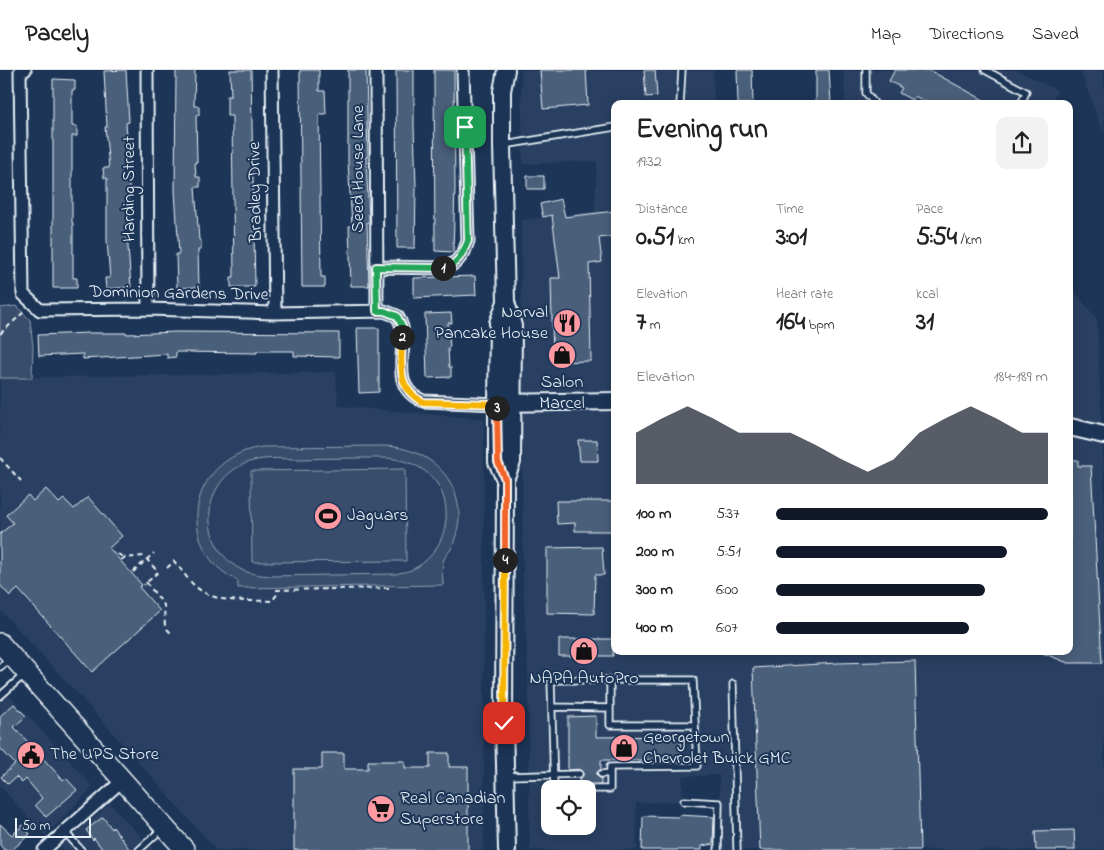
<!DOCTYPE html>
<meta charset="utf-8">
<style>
:root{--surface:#fff;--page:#f2f2f2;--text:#222;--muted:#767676;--line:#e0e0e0;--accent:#111827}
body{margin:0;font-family:"Indie Flower",sans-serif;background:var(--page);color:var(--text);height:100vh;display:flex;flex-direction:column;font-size:19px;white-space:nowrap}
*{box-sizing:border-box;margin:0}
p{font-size:16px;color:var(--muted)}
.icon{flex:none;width:28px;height:28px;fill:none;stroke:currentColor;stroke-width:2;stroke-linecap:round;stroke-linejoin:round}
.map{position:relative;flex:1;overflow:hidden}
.panel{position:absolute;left:611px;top:30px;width:462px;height:555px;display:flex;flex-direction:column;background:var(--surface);border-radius:10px;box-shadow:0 2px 12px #0003}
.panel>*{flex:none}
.controls{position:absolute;left:541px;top:710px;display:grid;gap:10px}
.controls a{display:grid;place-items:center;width:55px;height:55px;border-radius:10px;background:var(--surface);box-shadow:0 2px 12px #0003;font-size:25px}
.scale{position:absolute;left:15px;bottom:12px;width:76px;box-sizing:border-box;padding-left:5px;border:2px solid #e8f1f8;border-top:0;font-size:14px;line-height:18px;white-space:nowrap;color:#e8f1f8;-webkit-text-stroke:4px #1d3557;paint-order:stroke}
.pin{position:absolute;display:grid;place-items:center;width:42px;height:42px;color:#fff;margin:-21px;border-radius:10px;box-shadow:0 2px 8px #0006}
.km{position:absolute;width:25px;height:25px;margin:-12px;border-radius:50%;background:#222;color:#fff;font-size:14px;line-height:25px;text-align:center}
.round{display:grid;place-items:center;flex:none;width:52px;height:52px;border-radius:10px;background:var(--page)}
.head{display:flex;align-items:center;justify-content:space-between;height:85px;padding:0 25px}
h1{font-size:28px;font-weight:800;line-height:38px}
.metrics{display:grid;grid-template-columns:repeat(3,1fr);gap:8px;height:85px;padding:5px 25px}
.metrics div{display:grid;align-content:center}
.metrics b{font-size:25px;font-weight:800}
.metrics small{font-size:14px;font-weight:400}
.metrics p{font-size:14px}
.chart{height:140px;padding:10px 25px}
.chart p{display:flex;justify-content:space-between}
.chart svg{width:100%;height:90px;margin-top:5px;fill:var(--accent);opacity:.7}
ul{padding:0 25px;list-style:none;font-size:16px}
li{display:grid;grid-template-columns:80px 60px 1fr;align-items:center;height:38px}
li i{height:12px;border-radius:6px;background:var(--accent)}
header{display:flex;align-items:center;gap:30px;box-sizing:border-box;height:70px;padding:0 25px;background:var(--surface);border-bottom:1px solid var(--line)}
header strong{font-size:24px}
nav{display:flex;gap:28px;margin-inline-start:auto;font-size:18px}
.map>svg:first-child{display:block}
.built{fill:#2a4162;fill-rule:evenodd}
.green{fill:#374d6c;stroke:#909fb2;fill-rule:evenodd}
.building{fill:#495e7a;stroke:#e8f1f8}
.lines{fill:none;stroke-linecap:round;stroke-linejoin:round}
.lane-casing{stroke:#e8f1f8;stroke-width:9}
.street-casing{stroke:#e8f1f8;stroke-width:15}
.secondary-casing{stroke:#e8f1f8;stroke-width:20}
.primary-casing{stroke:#e8f1f8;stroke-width:22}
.path{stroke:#e8f1f8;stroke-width:2;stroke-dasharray:5 4;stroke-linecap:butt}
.lane{stroke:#1d3557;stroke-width:5.5}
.street{stroke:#1d3557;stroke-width:11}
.secondary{stroke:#1d3557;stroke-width:16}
.primary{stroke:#1d3557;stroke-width:19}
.split-1-casing{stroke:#fff;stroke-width:10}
.split-2-casing{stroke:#fff;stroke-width:10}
.split-3-casing{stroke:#fff;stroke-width:10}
.split-4-casing{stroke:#fff;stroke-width:10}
.split-5-casing{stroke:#fff;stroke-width:10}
.split-1{stroke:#22a559;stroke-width:6}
.split-2{stroke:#22a559;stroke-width:6}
.split-3{stroke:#f5b400;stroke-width:6}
.split-4{stroke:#f0652b;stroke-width:6}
.split-5{stroke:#f5b400;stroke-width:6}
.labels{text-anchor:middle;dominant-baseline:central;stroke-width:4;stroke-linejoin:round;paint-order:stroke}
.street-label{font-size:18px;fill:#e8f1f8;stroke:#1d3557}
.poi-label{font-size:18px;fill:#e8f1f8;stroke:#1d3557;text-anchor:start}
</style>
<header>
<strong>Pacely</strong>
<nav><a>Map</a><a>Directions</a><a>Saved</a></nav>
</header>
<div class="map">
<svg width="1104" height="780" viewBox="0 0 1104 780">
<rect width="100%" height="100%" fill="#1d3557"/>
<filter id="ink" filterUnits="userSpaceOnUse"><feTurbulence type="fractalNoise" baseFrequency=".02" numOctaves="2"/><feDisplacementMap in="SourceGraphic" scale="10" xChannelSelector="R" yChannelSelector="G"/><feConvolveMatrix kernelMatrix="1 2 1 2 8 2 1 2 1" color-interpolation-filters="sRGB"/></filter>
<g filter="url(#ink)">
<path class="built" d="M521,0H713L714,34H615V581H1070V216L1097,249L1104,407V780H722L719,705L682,706L683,731L636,733L637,780H530L528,604L523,515L521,150L595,141L597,91L523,94ZM550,719H588V756H550Z
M844,0H1017L1058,21L1050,34H845Z
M1080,0H1104V63L1098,49Z
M336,302L338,336L484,349V780H216L98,646L0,540V308Z
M0,615L93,717L45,766L0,716Z
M110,734L154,780H65L61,776Z"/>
<path class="green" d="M17,236L30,250L33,277L32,308H0V238Z
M385,376C426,378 460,405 459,449C458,459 455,471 451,479C449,482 446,485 444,489C441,496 443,508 443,515L238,518V511C226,505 214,496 207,484C180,436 210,384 262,377ZM385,388C404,389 424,396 436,412C457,441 444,486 411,500C407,502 401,502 396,504L270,506C260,505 249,504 240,499C199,476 199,414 244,394C261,386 282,389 300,389C329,388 357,388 385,388Z
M405,399L406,491L252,492L251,401Z"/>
<path class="building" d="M126,0L129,52L126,53L130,106L129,107V163H127L131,217L106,219L105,208H110L107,170V108H104L103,98H109L105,57H107L104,1Z
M176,0H195L194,36H199V45H196L197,92H195L196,107H200V117H195L199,170H201V180H198L199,217L177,218L176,184H179L175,121Z
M230,0H251L255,217H231V207H234L232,46H227V26H231Z
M300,0H319V21H325L326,44H319L321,207H325V217H302Z
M348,0H366L368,87H366L369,148V152H367L369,216H351L349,156H352L348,91Z
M396,0H414V57L416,117L415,178H397Z
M434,0H454L455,117L453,182L435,181Z
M540,0H586L588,35L543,39Z
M644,0H655L657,26L646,27Z
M737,0H752L753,34H738Z
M816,0H829L831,34H816Z
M895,0H929L991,34H929L915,26L912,30L899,23L902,18L889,11Z
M53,9L75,10V20H72V56H77V66H72V153H73V208H77V218H53Z
M527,106H544V119H527Z
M561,129L565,147L615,141V166L599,168L602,192L589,194L591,291L553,292L551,208H560L552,145L543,147L540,134Z
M475,206L476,225L414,228V208Z
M451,243L452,253H448L450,277L448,278L449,297H451V307L427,308L425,244Z
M357,258H379V322L359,323Z
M176,262L339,263V287L294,286V281H257V283L176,282V287L167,288V284L83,289V284L39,286L38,265L89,263H127V264Z
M578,370H597L598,391H580Z
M1070,390H1078V396H1091L1102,593H1068L1040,582L1070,581Z
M46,419L59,433L64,429L74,439L88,427L122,466L109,478L142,515L139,517L160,541L92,602L18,519L10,526L0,515V464L13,453L6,445L28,425L33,431Z
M556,431H615V461H575V453L557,454Z
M602,477L604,505H595L594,544L547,543V478Z
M559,569H613V586H559Z
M915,591L920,780H760L753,598L837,593Z
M14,634L26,646L14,657L63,710L66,708L77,720L46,747L35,735L42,728L26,709L22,713L16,707L8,714L1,707L15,694L0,678V646Z
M596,646V667L681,666V690H601V699L596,704L601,709V714H579V709L583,706V701L579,699L568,700V647Z
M322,683H344V699H368V691H405V698H430V683H449V697H468V780H294V699H322Z
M679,745L714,747L713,774L702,776V780H642L643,746L679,747Z
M103,747L112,759L113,757L130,780H103L94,768L93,770L86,760Z
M0,754L12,765L23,755L30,764L12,780H4L0,775Z
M1074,760L1075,780H1036L1035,761Z"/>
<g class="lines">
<defs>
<path id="lane" d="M866,0V23L875,34
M985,0L1026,22L1021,34
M680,34L682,0
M504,75L615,57
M0,597L11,588
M610,610V655H695
M733,614L737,780
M0,626L25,604
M552,637L609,638
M601,704L610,703
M508,706L579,704
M554,719L551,610H693L697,696L610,697V719H588
M684,731L719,733L718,780
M65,762L81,780
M139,780L163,758"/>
<path id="street" d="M25,0L20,1L23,224L40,240L148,239L275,243L384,241L397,246C399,249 401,253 402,257C407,286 389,316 423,331L497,334
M147,0L148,239
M272,0L275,243
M376,0L377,241
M377,197L446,198L456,192L464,182L468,171L463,0
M44,780L123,710"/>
<path id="secondary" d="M506,0L502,21V76L506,232L513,256L512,392L505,409L504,653L507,780
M502,333L615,331
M1070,357L1104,365
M505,409L497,392V334L498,253L506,232"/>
<path id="primary" d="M0,573L185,780"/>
</defs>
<use href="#lane" class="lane-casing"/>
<use href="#street" class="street-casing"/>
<use href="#secondary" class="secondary-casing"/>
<use href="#primary" class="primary-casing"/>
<path class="path" d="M0,264L26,240
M0,388L21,411
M118,484L124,488
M121,490L124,488L144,486L158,502L144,515
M167,498L174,491C181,499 187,509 195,516C216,535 246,530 272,531L278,523L277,520L390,518
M133,502L154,483
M146,512L164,535L165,557L173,565"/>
<use href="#lane" class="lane"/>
<use href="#street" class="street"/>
<use href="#secondary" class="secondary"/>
<use href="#primary" class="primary"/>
</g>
</g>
<g class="lines" filter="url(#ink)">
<defs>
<path id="split-1" d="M443,198C457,196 463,183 468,171L465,57"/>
<path id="split-2" d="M402,267V256L397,246L384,241H377L376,197L443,198"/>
<path id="split-3" d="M402,267C402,293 395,318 423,332L497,334V338"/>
<path id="split-4" d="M497,338L498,392L505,409V490"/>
<path id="split-5" d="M504,653L505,490"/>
</defs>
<use href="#split-1" class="split-1-casing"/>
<use href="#split-2" class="split-2-casing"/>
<use href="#split-3" class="split-3-casing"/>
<use href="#split-4" class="split-4-casing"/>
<use href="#split-5" class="split-5-casing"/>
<use href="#split-1" class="split-1"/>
<use href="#split-2" class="split-2"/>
<use href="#split-3" class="split-3"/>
<use href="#split-4" class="split-4"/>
<use href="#split-5" class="split-5"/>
</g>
<defs>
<symbol id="restaurant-disc" viewBox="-11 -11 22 22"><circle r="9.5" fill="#ff9aa2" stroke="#1d3557"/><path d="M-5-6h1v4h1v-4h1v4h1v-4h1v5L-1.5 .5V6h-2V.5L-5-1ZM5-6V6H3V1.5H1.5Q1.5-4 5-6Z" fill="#111"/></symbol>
<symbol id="shop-disc" viewBox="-11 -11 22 22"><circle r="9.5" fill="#ff9aa2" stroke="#1d3557"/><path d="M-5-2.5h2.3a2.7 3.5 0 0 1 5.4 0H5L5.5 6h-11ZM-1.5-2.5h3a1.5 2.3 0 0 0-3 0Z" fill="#111"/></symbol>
<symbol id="stadium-disc" viewBox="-11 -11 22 22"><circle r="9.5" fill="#ff9aa2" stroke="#1d3557"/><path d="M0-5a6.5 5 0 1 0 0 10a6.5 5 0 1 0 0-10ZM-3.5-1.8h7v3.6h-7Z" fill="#111"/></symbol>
<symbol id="civic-disc" viewBox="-11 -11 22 22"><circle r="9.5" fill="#ff9aa2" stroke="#1d3557"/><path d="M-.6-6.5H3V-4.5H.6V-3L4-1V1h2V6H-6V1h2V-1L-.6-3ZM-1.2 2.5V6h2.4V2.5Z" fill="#111"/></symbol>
<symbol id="supermarket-disc" viewBox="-11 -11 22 22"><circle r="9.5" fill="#ff9aa2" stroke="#1d3557"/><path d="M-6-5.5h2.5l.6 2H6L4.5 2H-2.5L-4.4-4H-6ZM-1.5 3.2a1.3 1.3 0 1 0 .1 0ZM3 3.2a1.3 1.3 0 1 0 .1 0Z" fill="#111"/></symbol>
</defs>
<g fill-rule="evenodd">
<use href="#restaurant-disc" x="551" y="237" width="32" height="32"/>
<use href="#shop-disc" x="546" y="269" width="32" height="32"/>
<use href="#stadium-disc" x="312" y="430" width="32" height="32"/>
<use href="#shop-disc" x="568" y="565" width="32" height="32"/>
<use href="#shop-disc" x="608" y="662" width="32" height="32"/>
<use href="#civic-disc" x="15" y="669" width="32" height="32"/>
<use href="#supermarket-disc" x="365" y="723" width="32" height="32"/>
</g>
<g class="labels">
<g class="street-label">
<text transform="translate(359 99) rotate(-90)">Seed House Lane</text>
<text transform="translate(130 119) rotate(-90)">Harding Street</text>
<text transform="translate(256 122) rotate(-91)">Bradley Drive</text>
<text transform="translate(179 224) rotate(1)">Dominion Gardens Drive</text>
</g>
<g class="poi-label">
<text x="548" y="243" text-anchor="end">Norval<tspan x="548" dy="21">Pancake House</tspan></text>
<text x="562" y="313" text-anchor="middle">Salon<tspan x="562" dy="21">Marcel</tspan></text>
<text x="347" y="446">Jaguars</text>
<text x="584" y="609" text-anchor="middle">NAPA AutoPro</text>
<text x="643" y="668">Georgetown<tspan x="643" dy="21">Chevrolet Buick GMC</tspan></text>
<text x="50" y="685">The UPS Store</text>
<text x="400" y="729">Real Canadian<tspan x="400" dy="21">Superstore</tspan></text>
</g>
</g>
</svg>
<div class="controls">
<a><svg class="icon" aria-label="locate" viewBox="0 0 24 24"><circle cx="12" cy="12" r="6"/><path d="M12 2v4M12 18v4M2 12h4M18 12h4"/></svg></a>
</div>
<div class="scale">50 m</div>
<div class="pin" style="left:465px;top:57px;background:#1e9e55"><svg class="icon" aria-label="arrive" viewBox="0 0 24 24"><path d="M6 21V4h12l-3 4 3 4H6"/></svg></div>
<div class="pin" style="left:504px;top:653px;background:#d93025"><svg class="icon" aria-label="check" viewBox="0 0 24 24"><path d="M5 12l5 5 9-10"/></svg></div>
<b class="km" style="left:443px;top:198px">1</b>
<b class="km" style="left:402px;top:267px">2</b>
<b class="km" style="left:497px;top:338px">3</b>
<b class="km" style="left:505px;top:490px">4</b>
<section class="panel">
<div class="head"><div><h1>Evening run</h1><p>19:32</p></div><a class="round"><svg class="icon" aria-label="share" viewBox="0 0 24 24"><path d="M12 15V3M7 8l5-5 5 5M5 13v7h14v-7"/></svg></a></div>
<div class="metrics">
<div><p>Distance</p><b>0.51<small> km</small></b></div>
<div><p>Time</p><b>3:01</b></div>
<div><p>Pace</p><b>5:54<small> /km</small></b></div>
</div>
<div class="metrics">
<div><p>Elevation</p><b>7<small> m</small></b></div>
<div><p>Heart rate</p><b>164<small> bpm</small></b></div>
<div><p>kcal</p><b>31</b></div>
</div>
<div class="chart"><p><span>Elevation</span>184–189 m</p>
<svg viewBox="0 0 160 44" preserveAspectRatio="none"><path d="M0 44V19L10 12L20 6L30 12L40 19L50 19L60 19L70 25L80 32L90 38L100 32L110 19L120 12L130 6L140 12L150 19L160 19V44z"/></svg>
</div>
<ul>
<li><b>100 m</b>5:37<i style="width:100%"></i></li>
<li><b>200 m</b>5:51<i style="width:85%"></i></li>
<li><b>300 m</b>6:00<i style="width:77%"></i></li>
<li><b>400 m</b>6:07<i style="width:71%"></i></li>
</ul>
</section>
</div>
